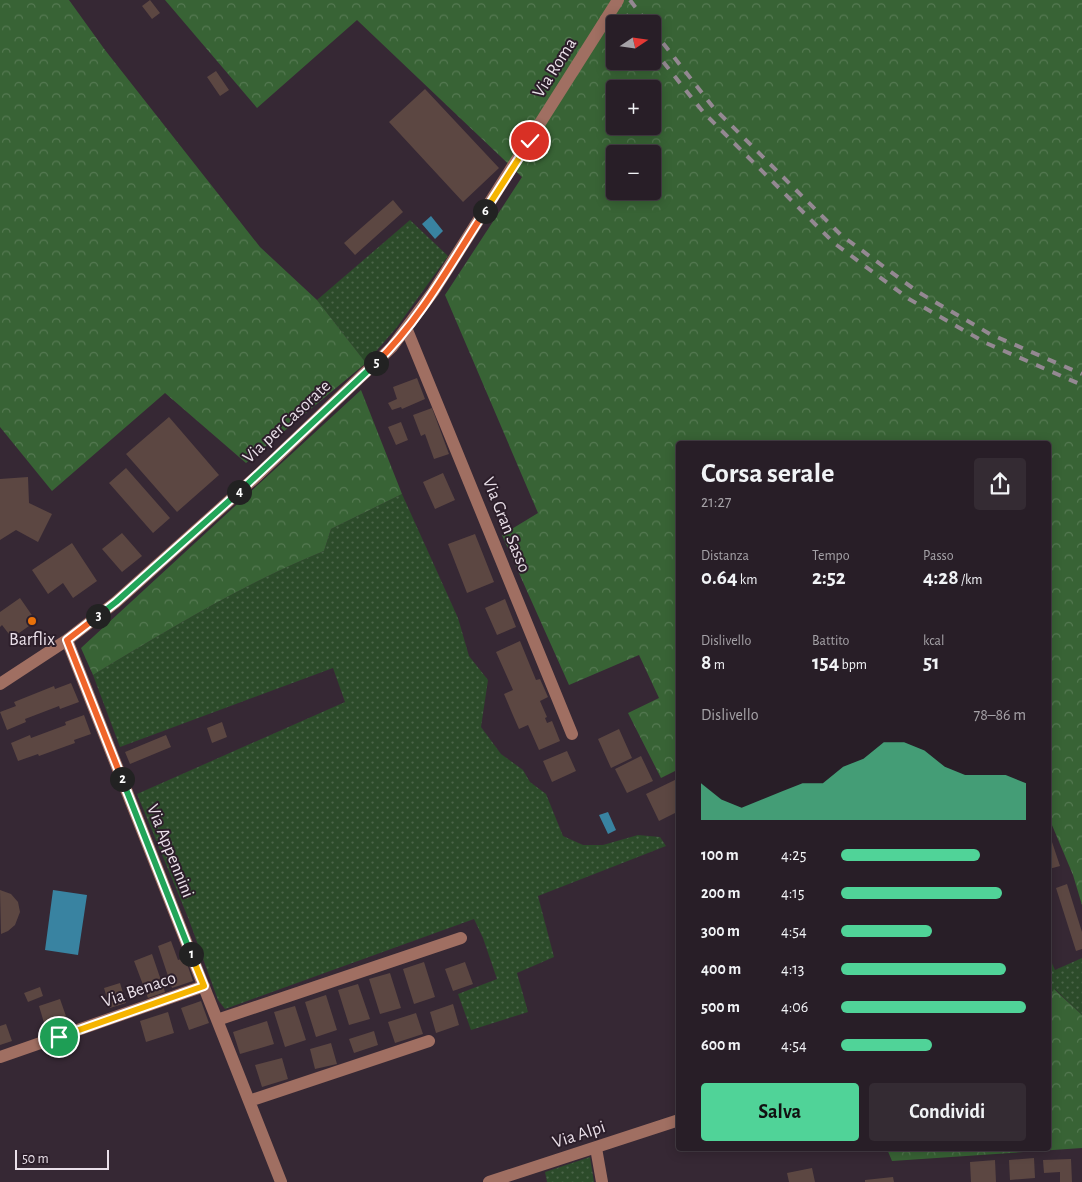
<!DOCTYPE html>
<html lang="it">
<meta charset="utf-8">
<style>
:root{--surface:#281e27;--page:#342b33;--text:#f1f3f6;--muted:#a5a2a7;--line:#443c44;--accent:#50d398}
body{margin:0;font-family:"Alegreya Sans",sans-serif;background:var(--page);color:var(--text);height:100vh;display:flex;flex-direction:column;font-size:19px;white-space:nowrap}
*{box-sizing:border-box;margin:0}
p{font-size:16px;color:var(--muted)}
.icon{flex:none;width:28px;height:28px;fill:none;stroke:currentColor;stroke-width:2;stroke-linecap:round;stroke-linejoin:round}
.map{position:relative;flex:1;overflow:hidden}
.drawer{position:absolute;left:676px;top:441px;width:375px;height:710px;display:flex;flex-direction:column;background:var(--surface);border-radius:5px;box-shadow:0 2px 12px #0003,0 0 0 1px var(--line)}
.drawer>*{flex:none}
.needle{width:32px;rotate:77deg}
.fabs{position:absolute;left:606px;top:15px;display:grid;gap:10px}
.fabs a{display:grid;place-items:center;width:55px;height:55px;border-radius:5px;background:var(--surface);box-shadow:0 2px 12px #0003,0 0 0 1px var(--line);font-size:25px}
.scale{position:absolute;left:15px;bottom:12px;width:94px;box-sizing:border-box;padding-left:5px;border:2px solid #eae0e9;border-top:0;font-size:14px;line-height:18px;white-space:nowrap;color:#eae0e9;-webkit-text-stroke:4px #2c1e2a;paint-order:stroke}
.pin{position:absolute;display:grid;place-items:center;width:42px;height:42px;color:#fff;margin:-21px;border:2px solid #fff;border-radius:50%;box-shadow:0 1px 5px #0007}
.km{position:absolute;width:25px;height:25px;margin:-12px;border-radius:50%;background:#222;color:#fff;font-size:14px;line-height:25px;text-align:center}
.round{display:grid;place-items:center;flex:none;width:52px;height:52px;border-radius:5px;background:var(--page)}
.overview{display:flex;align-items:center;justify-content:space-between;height:85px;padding:0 25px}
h1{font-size:28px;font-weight:600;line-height:38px}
.stats{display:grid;grid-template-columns:repeat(3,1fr);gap:8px;height:85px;padding:5px 25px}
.stats div{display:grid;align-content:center}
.stats b{font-size:21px;font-weight:600}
.stats small{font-size:14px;font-weight:400}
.stats p{font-size:14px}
.chart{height:140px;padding:10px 25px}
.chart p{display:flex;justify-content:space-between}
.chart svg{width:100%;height:90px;margin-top:5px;fill:var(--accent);opacity:.7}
.primary-button{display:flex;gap:10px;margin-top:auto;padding:10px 25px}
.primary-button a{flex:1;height:58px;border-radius:5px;background:var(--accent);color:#111;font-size:20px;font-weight:600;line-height:58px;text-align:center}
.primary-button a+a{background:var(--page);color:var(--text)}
ul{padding:0 25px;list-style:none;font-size:16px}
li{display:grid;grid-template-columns:80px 60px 1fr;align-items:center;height:38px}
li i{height:12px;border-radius:6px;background:var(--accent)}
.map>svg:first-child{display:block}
.grass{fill:url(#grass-dots)}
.forest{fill:url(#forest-crowns);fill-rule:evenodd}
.water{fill:#3983a1}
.building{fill:#5c4742}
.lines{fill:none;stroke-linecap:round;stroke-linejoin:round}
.minor{stroke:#a06f62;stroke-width:12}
.rail{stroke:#948892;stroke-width:4;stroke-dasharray:9 9;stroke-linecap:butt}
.minor-bridge{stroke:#a06f62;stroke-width:12}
.split-1-casing{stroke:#fff;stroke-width:10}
.split-2-casing{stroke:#fff;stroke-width:10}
.split-3-casing{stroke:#fff;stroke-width:10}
.split-4-casing{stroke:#fff;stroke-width:10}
.split-5-casing{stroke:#fff;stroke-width:10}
.split-6-casing{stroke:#fff;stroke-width:10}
.split-7-casing{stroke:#fff;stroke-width:10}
.split-1{stroke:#f5b400;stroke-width:6}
.split-2{stroke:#22a559;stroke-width:6}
.split-3{stroke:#f0652b;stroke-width:6}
.split-4{stroke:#22a559;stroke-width:6}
.split-5{stroke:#22a559;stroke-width:6}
.split-6{stroke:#f0652b;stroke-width:6}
.split-7{stroke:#f5b400;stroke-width:6}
.food-dot{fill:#e8710a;stroke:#2c1e2a;stroke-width:2}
.labels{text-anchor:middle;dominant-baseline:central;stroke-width:4;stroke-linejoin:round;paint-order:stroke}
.street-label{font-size:18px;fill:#eae0e9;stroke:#2c1e2a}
.poi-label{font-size:18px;fill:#eae0e9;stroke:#2c1e2a}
</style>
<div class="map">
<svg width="1082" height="1182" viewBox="0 0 1082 1182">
<defs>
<pattern id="grass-dots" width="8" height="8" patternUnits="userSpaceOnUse" patternTransform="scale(1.25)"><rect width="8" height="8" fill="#2c4b2a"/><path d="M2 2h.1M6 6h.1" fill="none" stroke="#4b6549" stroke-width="1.8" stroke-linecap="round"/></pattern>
<pattern id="forest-crowns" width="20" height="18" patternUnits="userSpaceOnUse" patternTransform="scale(1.25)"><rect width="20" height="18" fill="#386335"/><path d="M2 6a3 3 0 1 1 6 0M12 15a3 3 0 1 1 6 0" fill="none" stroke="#557952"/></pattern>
</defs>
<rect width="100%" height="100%" fill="#362834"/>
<path class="grass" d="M410,220L448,256L397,327L366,363L317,300Z
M402,494L458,618L469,656L488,680L481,727L501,754L523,770L530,782L546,794L563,836L583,845H603L638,835L660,837L666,846L538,896L554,957L517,973L528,1012L471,1030L458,994L497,979L483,938L474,919L225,1009L218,1000L189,920L137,794L345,702L333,668L120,747L93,675C168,630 243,584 324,551L331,529Z
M1049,957L1055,970L1082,958V1015L1055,989L1049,1001Z
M590,1157L594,1182H547L545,1172Z"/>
<path class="forest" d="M0,0H69L105,50L260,247L317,300L366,363L246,463L165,393L52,491L0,427Z
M165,0H1082V905L1073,875L1049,818V444H679V769L661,778L628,713L659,698L639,655L569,685L502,535L538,513L445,295L522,177L357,20L257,108ZM615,24H652V61H615ZM615,89H652V126H615ZM615,154H652V191H615Z
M361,390L402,494L331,529L324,551C243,584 168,630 93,675L81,648Z
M1054,989L1082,1015V1148L892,1161L887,1149H1049V1001Z"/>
<path class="water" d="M431,216L443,231L435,239L422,224Z
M608,812L616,830L608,834L599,815Z
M53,890L87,895L78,955L45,950Z"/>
<path class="building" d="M150,0L160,13L152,19L142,6Z
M216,71L229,90L220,96L207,77Z
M425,89L499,168L463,202L389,122Z
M393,200L403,212L355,255L344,243Z
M417,378L425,399L402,409L401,407L392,410L388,403L397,399L393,387Z
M432,408L449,454L434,459L425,434L421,436L413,415Z
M169,417L219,475L177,512L126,454Z
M401,422L408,440L396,445L388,427Z
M126,468L170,518L153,533L109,483Z
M443,473L455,500L435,509L423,482Z
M28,477L29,503L52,514L38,542L16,530L0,540V479Z
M122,533L142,556L122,572L102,549Z
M475,534L494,582L467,593L448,544Z
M72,543L97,581L73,598L63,583L48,594L32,570Z
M20,598L36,621L12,638L2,625L0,627V612Z
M505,599L516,627L497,635L485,608Z
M520,641L536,680L540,679L548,697L540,701L547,717L545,718L547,723L552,721L560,741L539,750L528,725L519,729L512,713L504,694L513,690L496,652Z
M71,683L79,702L60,709L59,706L25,719L26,722L7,730L0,712L16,706L14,702L54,686L55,689Z
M84,715L91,734L74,740L75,743L39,756L38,754L18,761L11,743L30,735L31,738L66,725L65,722Z
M222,722L227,737L212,743L207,728Z
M619,729L632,758L611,768L598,739Z
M166,735L171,747L130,764L125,752Z
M567,751L576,771L552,782L543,761Z
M641,756L653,781L627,793L615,769Z
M679,778V811L659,821L646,794Z
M1049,833L1060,866L1049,869Z
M1067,884L1082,932V949L1076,951L1056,888Z
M0,890L11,894L18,902L20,912L15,925L8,931L1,934Z
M171,941L178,960L185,958L193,981L172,988L158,946Z
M152,954L165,992L148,998L134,961Z
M424,962L435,997L414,1004L403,969Z
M465,962L473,984L453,991L445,969Z
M390,973L401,1008L380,1014L369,979Z
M120,983L126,1003L110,1008L104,988Z
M358,984L370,1019L349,1025L338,990Z
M40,987L43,996L28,1002L24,993Z
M326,995L337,1030L316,1037L305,1002Z
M60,999L67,1019L45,1026L39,1006Z
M201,1001L209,1023L189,1030L181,1008Z
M453,1004L459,1025L436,1033L430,1012Z
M295,1006L306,1040L285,1047L274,1012Z
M168,1012L174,1033L146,1042L140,1021Z
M416,1013L423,1034L395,1043L388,1022Z
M267,1021L274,1044L240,1054L233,1032Z
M6,1024L12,1041L0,1045V1026Z
M374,1031L378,1045L354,1053L349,1039Z
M331,1043L337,1064L315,1069L310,1049Z
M282,1058L288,1079L262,1087L255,1065Z
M1034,1158L1035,1178L1010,1180L1009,1160Z
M1071,1159L1072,1182H1060V1172L1044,1173L1043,1160Z
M995,1160L996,1182H971L970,1162Z
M812,1168L815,1182H789L787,1173Z
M893,1177L894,1182H865V1180Z"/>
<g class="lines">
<path class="minor" d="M407,330L572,734
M67,640L281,1182
M0,684L67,640L116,602L258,475L392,347L433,292L606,19
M217,1020L461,938
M0,1057L204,986
M249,1101L429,1041
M596,1148L602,1182
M489,1182L679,1120"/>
<path class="rail" d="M615,0L633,24
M630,0L648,24
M652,29L713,107L841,235L918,292L990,334L1082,374
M652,48L704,113L834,243L909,299L986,343L1082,385"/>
<path class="minor-bridge" d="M606,19L618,0"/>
</g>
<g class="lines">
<defs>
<path id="split-1" d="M59,1037L204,986L191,954"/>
<path id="split-2" d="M122,779L191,954"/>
<path id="split-3" d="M98,616L67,640L122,779"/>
<path id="split-4" d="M98,616L116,602L239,492"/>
<path id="split-5" d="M239,492L376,363"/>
<path id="split-6" d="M376,363C421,319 451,263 485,211"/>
<path id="split-7" d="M485,211L530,141"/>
</defs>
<use href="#split-1" class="split-1-casing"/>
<use href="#split-2" class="split-2-casing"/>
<use href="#split-3" class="split-3-casing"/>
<use href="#split-4" class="split-4-casing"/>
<use href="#split-5" class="split-5-casing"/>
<use href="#split-6" class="split-6-casing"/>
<use href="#split-7" class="split-7-casing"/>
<use href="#split-1" class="split-1"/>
<use href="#split-2" class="split-2"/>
<use href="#split-3" class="split-3"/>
<use href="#split-4" class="split-4"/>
<use href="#split-5" class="split-5"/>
<use href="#split-6" class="split-6"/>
<use href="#split-7" class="split-7"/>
</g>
<circle class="food-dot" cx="32" cy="621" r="5"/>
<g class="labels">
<g class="street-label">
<text transform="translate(555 68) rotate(-58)">Via Roma</text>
<text transform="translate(287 422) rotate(-43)">Via per Casorate</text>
<text transform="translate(506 525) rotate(68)">Via Gran Sasso</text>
<text transform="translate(170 851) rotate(68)">Via Appennini</text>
<text transform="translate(139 990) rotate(-19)">Via Benaco</text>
<text transform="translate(579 1135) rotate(-18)">Via Alpi</text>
</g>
<g class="poi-label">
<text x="32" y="640">Barflix</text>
</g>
</g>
</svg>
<div class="fabs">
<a><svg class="needle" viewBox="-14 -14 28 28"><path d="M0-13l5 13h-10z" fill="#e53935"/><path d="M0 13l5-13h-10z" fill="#a5a2a7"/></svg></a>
<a>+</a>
<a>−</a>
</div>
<div class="scale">50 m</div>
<div class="pin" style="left:59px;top:1037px;background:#1e9e55"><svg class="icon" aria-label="arrive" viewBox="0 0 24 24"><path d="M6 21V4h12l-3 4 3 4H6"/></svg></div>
<div class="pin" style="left:530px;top:141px;background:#d93025"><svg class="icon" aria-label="check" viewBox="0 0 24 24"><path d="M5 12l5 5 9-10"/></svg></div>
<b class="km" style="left:191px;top:954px">1</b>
<b class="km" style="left:122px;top:779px">2</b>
<b class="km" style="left:98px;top:616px">3</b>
<b class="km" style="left:239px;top:492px">4</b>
<b class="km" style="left:376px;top:363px">5</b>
<b class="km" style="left:485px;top:211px">6</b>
<section class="drawer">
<div class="overview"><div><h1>Corsa serale</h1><p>21:27</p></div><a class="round"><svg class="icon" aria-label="share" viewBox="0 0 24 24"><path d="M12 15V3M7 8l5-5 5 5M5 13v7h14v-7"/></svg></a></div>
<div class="stats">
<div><p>Distanza</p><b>0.64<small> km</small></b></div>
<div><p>Tempo</p><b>2:52</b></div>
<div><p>Passo</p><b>4:28<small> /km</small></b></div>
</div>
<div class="stats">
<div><p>Dislivello</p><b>8<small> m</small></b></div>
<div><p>Battito</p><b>154<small> bpm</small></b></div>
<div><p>kcal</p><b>51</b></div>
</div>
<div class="chart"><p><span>Dislivello</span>78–86 m</p>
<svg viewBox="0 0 160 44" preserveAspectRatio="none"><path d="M0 44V26L10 34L20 38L30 34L40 30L50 26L60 26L70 18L80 14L90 6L100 6L110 10L120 18L130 22L140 22L150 22L160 26V44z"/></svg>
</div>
<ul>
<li><b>100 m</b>4:25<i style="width:75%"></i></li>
<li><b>200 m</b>4:15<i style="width:87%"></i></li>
<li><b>300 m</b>4:54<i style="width:49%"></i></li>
<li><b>400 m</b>4:13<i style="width:89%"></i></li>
<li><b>500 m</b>4:06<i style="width:100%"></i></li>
<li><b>600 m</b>4:54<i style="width:49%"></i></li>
</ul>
<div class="primary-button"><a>Salva</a><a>Condividi</a></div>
</section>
</div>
